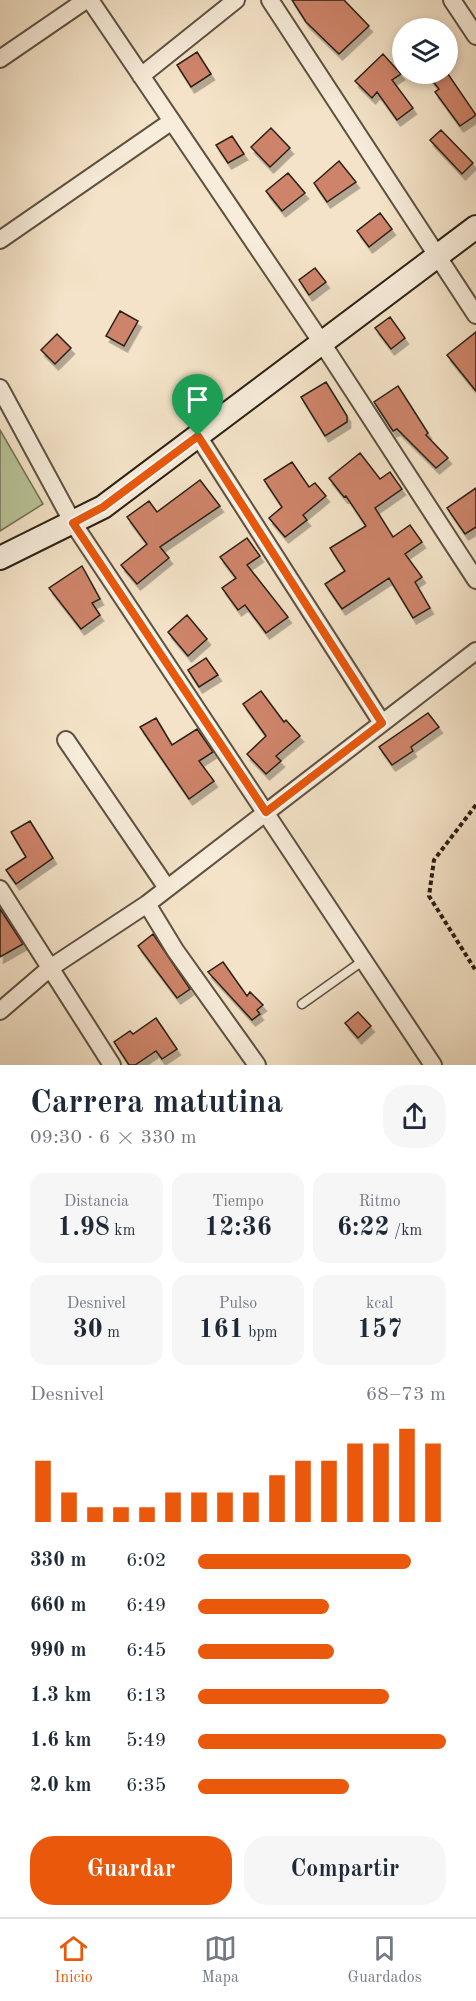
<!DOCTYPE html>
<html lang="es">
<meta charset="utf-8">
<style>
:root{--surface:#fff;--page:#f6f6f7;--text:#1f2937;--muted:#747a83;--line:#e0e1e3;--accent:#ea580c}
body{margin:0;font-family:"Old Standard TT",serif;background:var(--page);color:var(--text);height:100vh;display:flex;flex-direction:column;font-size:22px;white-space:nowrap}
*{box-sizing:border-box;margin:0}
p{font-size:20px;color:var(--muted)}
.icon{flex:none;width:33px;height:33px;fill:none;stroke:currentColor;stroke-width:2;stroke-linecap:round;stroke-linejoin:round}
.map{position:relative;height:1065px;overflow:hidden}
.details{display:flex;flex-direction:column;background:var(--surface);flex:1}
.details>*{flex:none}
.tools{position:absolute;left:392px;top:18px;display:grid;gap:12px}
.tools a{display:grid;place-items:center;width:66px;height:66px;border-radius:50%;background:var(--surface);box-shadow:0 3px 9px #0003;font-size:30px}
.pin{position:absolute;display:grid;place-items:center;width:51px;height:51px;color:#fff;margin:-62px -26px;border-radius:50% 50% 50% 0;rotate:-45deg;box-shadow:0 0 6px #0007}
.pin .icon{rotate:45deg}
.round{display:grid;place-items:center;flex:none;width:63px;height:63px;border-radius:24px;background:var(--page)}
.head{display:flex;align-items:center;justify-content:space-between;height:102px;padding:0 30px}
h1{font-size:33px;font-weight:700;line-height:45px}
.stats{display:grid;grid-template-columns:repeat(3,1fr);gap:9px;height:102px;padding:6px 30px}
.stats div{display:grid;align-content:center;border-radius:15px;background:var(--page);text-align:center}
.stats b{font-size:26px;font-weight:700}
.stats small{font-size:16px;font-weight:400}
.stats p{font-size:16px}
.chart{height:168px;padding:12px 30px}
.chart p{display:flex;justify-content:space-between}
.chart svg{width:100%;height:108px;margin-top:6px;stroke:var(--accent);stroke-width:6}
.action{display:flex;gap:12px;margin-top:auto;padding:12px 30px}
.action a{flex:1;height:69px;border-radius:24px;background:var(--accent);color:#fff;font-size:24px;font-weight:700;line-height:69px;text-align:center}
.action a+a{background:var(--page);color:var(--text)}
ul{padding:0 30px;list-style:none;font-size:20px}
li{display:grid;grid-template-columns:96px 72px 1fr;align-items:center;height:45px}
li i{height:15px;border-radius:8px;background:var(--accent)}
.tab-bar{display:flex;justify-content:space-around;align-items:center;height:84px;border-top:2px solid var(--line);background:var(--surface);font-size:16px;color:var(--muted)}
.tab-bar a{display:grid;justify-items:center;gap:3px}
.tab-bar .selected{color:var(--accent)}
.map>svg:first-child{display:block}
.green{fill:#b9c498;stroke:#727256;stroke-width:1.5}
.building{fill:#ce846b;stroke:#2b2013;stroke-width:1.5;filter:url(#shadow)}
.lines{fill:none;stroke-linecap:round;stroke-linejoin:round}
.lane-casing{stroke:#5d5140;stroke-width:11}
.street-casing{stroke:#5d5140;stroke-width:20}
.secondary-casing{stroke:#2b2013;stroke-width:26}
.path{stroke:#2b2013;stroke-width:4;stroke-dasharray:4.5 3;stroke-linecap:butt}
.lane{stroke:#f8eddb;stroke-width:8}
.street{stroke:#f8eddb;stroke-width:16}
.secondary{stroke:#f8eddb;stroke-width:22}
.route-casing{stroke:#fff;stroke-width:12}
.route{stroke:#ea580c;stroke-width:8}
</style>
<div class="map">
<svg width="476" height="1065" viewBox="0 0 476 1065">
<defs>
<filter id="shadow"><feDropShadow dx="3.5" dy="6" stdDeviation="0" flood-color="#0004"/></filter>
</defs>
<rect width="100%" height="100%" fill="#f4e3c8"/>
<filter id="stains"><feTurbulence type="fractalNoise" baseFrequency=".00333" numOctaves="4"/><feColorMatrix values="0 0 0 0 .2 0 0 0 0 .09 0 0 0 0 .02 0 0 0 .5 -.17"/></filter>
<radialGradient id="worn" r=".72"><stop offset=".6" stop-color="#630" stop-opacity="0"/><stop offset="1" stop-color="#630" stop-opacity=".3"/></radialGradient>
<path class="green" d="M0,430L43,504L0,531Z"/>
<path class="building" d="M292,0H344L369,26L339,54L306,22Z
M197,52L211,74L191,87L177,65Z
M383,54L401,74L392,80L413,108L397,120L377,92L372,98L355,81Z
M427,74H448L476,115L460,126L435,92L439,89Z
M271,128L290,148L270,167L251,147Z
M441,130L473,163L462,174L430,140Z
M232,136L244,154L228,163L216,145Z
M339,161L356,182L327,202L314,183Z
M288,173L305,193L282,211L266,191Z
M380,213L392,229L369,247L357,231Z
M315,268L326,282L309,295L299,280Z
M120,311L138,321L124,346L106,336Z
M390,317L405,338L391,349L375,328Z
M476,332V391L447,355Z
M57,334L71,348L55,364L41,350Z
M326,382L347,416V422L325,436L301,397Z
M398,386L428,433L426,435L448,458L436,468L397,429L393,431L374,402Z
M360,453L380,479L390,472L402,489L375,508L393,537L410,525L422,542L405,554L422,577L415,582L430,608L413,618L389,578L342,609L325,584L345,571L330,548L366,526L346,496L344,497L329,478Z
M292,462L309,487L315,483L326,496L303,515L307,520L285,537L269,518L282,507L264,480Z
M200,480L220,506L160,547L169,558L137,584L121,565L147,544L127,517L149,501L157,512Z
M476,488V527L465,534L447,508Z
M247,538L260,556L247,565L288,617L266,633L245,605L238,610L222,588L236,578L220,557Z
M82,566L100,599L92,603L100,615L81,629L49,588Z
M187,615L207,639L188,656L168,632Z
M206,658L218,675L199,687L188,670Z
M261,691L284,722L286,720L300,736L276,756L281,761L266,774L247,754L266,736L243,704Z
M428,713L439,727L411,747L413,751L392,765L379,747Z
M156,718L172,745L197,729L213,752L199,761L214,781L189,799L140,727Z
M30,821L53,858L16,884L6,870L26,857L11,832Z
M0,909L23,944L0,957Z
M153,934L190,989L177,998L138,946Z
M223,962L247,996L250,992L263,1005L257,1010L260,1014L252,1020L208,972Z
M358,1012L371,1026L358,1038L345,1023Z
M156,1018L177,1049L162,1059L156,1051L135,1065H129L114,1042L130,1031L133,1034Z"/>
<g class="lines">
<defs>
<path id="lane" d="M302,1004L364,960"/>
<path id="street" d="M90,0L322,343L476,580
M270,0L476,315
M452,0L476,36
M0,59L86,0
M141,76L236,0
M0,240L172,121
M0,388L73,523L433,1065
M198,436L382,723
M66,740L167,888
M0,889L112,1065
M147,904L175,950L257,1065
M0,1011L50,968L147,904L476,651"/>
<path id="secondary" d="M0,558L103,507L476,227"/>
</defs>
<use href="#lane" class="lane-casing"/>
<use href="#street" class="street-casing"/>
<use href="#secondary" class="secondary-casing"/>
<path class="path" d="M476,805L434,860L429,896L476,971"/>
<use href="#lane" class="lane"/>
<use href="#street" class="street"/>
<use href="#secondary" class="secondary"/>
</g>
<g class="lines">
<defs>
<path id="route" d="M198,436L382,723L266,812L73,523L103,507Z"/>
</defs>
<use href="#route" class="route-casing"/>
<use href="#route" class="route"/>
</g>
<rect width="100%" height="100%" filter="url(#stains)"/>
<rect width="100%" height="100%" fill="url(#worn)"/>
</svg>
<div class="tools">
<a><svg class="icon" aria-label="layers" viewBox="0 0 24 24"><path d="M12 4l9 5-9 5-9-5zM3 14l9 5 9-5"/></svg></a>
</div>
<div class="pin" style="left:198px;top:436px;background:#1e9e55"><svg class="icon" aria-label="arrive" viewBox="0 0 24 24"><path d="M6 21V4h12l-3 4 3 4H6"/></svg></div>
</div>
<section class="details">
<div class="head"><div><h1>Carrera matutina</h1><p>09:30 · 6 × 330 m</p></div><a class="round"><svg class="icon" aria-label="share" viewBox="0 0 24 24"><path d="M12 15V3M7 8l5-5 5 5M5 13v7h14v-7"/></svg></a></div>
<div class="stats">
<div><p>Distancia</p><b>1.98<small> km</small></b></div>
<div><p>Tiempo</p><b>12:36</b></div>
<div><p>Ritmo</p><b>6:22<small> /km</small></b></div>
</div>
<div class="stats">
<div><p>Desnivel</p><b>30<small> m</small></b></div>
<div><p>Pulso</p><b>161<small> bpm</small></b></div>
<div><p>kcal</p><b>157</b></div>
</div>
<div class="chart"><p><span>Desnivel</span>68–73 m</p>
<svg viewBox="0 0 160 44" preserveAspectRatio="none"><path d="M5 44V19M15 44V32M25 44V38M35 44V38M45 44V38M55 44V32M65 44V32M75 44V32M85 44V32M95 44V25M105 44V19M115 44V19M125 44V12M135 44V12M145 44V6M155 44V12"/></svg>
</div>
<ul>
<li><b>330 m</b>6:02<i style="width:86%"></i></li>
<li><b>660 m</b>6:49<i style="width:53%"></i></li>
<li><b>990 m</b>6:45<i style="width:55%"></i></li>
<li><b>1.3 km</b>6:13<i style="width:77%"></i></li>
<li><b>1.6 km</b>5:49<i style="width:100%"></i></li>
<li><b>2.0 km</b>6:35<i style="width:61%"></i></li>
</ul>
<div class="action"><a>Guardar</a><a>Compartir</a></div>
</section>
<nav class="tab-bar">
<a class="selected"><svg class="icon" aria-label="home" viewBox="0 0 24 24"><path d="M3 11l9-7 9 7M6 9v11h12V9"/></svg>Inicio</a>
<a><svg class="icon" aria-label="map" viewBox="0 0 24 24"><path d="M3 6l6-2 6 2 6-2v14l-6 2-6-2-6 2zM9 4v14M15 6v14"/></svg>Mapa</a>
<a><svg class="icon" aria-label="saved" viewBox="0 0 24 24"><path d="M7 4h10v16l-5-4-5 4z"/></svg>Guardados</a>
</nav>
